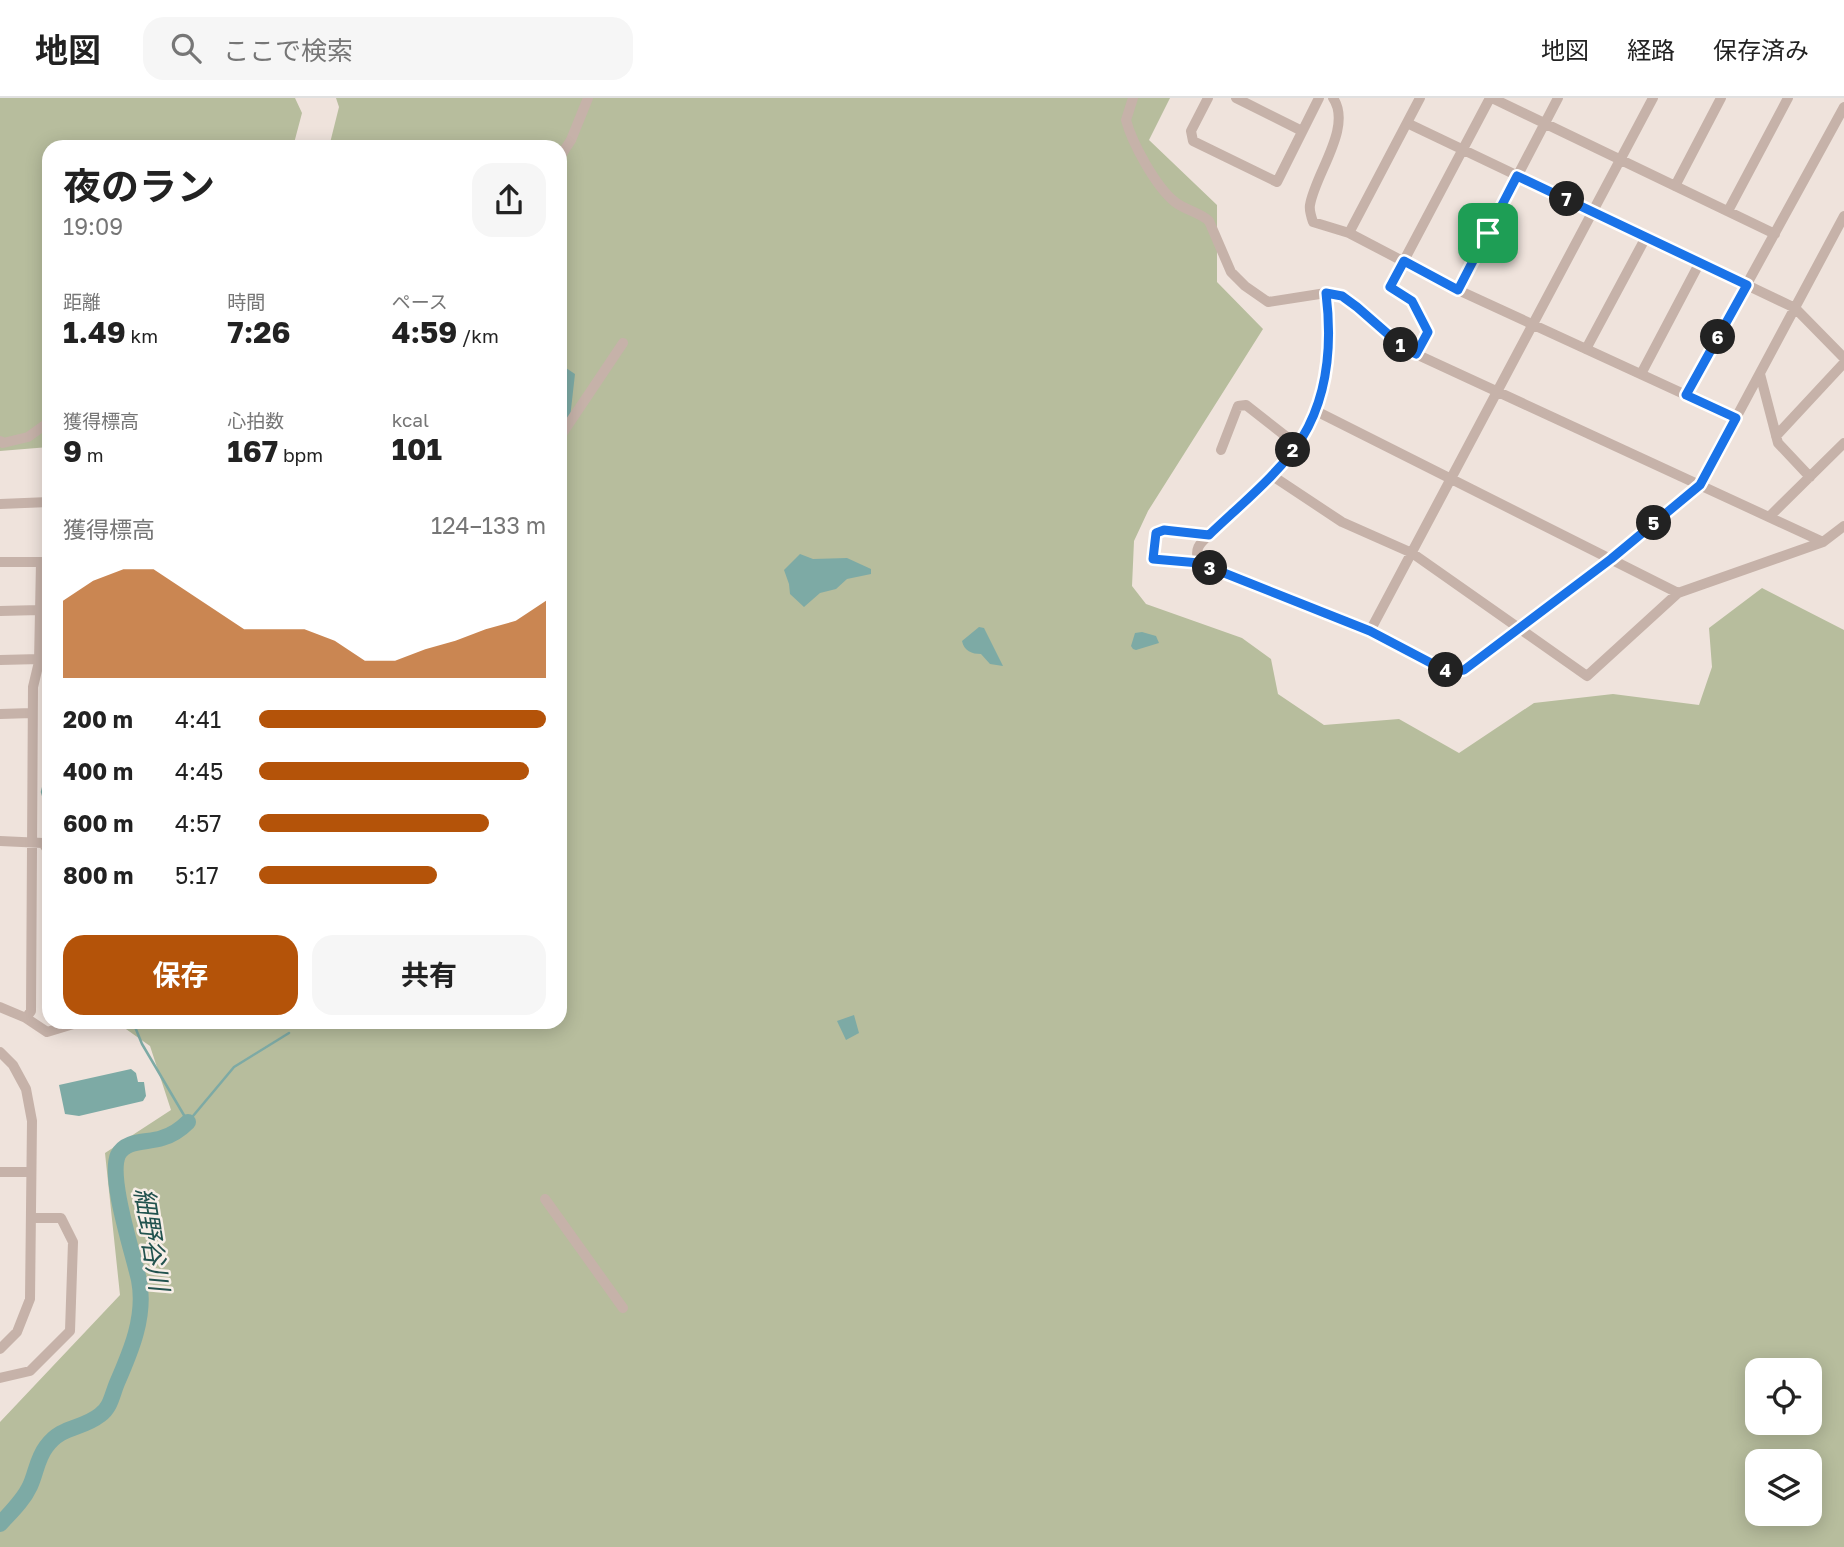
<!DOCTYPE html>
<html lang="ja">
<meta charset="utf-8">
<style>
:root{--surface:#fff;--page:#f6f6f6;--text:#222;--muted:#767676;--line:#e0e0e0;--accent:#b45309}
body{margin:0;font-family:"Golos Text","Noto Sans JP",sans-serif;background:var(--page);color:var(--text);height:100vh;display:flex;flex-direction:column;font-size:26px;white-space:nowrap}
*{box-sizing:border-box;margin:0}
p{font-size:23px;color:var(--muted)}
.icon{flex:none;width:38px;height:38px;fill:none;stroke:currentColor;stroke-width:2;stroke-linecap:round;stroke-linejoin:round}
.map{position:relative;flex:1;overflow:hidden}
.drawer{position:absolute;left:42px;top:42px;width:525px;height:889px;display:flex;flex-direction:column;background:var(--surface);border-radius:21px;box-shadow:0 4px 18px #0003}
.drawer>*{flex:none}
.fabs{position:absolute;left:1745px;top:1260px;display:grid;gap:14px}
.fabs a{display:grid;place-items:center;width:77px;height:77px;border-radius:14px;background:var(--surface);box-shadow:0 4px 18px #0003;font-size:35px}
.pin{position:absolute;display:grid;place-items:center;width:60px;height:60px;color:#fff;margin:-30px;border-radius:14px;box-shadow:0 4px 10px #0006}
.km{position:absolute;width:35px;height:35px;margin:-18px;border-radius:50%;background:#222;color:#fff;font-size:19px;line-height:35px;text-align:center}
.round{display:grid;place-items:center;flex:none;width:74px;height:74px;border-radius:21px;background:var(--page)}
.summary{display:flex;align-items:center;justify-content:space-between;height:119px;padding:0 21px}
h1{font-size:38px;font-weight:700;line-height:52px}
.stats{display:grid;grid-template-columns:repeat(3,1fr);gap:10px;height:119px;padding:7px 21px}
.stats div{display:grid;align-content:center}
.stats b{font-size:30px;font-weight:700}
.stats small{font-size:19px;font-weight:400}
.stats p{font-size:19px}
.chart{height:196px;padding:14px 21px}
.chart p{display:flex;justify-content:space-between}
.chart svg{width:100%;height:126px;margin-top:7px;fill:var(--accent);opacity:.7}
.action{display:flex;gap:14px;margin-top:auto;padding:14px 21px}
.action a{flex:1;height:80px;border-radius:21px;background:var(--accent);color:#fff;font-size:28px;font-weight:700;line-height:80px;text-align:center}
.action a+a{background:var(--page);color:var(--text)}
ul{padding:0 21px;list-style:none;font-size:23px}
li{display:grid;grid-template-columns:112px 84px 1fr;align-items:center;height:52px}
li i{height:18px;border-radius:9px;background:var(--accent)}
header{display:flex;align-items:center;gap:42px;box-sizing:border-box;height:98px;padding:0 35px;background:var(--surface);border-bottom:2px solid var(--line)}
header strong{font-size:33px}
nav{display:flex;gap:38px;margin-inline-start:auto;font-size:24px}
.search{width:490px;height:63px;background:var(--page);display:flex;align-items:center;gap:18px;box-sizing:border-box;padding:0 24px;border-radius:21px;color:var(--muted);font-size:26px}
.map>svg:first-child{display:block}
.green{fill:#b7bd9d;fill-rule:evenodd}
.water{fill:#7daaa5}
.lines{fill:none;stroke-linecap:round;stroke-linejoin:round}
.stream{stroke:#7daaa5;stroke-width:2.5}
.river{stroke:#7daaa5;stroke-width:16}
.minor{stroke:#c6b2a9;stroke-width:10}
.route-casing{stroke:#fff;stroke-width:14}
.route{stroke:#1a73e8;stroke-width:9}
.labels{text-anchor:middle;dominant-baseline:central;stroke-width:5;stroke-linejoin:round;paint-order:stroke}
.water-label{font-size:26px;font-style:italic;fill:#21524e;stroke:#f7eee7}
</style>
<header>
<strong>地図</strong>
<div class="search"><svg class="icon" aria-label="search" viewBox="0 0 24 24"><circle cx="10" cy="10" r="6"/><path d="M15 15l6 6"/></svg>ここで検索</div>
<nav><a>地図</a><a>経路</a><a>保存済み</a></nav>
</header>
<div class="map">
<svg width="1844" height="1449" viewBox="0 0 1844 1449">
<rect width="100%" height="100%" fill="#efe3dc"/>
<path class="green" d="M0,0H295L302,15L293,49H49V349L0,353Z
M336,0H1170L1149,42L1217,107V184L1263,231L1148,413L1134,443L1132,488L1146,506L1242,540L1271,561L1278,596L1324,627L1399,621L1459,655L1534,605L1613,596L1699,607L1712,569L1709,530L1762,490L1844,532V1449H0V1324L120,1197L105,1055L171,1012L150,948L116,924H560V49H329L339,9ZM1757,1272H1810V1325H1757ZM1757,1363H1810V1416H1757Z"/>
<path class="water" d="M560,266L575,276L570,320L567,323L560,321Z
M800,456L813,461L847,460L871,471V476L847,481L836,491L820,495L804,509L790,496L789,486L784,472Z
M979,529L984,530L1003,568L990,566L981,556C972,556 964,553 962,543Z
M1142,534L1156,538L1159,545L1136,552L1133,551L1131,548L1135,535Z
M854,917L859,935L846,942L837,923Z
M131,971L136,975L138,984H144L146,998L143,1003L79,1018L65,1016L59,987Z"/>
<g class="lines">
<path class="stream" d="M49,666L42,694L49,717
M133,924L142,946L188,1024L234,969L289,935"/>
<path class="river" d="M0,1426C11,1414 23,1403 30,1388C36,1375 37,1361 46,1349C62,1327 81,1332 100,1317C111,1309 112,1297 117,1285C131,1253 146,1218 139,1182C133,1155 108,1080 118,1057C126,1041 148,1045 162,1040C173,1037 180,1032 188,1024"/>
<path class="minor" d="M1133,0L1126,22C1132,45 1156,89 1175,104C1185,112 1199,114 1209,123L1231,174L1245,188L1268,204L1326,195L1342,198L1405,251L1823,444
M1208,0L1191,33L1193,43L1277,84L1319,0
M1236,0L1302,33
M1333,0C1353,29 1315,76 1310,107C1309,112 1311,118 1313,124L1349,135L1458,192L1736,320
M1492,0L1775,136
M1407,25L1795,210L1844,260
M560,59L571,42L588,0
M1675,88L1721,0
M1728,113L1788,0
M1349,135L1420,0
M1458,192L1558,0
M1326,195C1331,244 1329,296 1302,340C1283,372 1237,410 1209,437L1164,432L1156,435L1153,461L1199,465L1370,533L1448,574L1464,571L1611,461L1700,387L1844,118
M1586,251L1646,139
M1416,256L1428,235L1412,203L1390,189L1490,0
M1641,276L1700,164
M1760,276L1778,345L1810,379
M1686,297L1844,9
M1316,313L1678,495
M1776,338L1844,265
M560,339L623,245
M0,343L3,345L28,339L49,324
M1221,352L1238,308L1246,307L1297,347
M1271,377L1342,424L1412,455L1587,578L1678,495L1823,444L1844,428
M0,406L49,404
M1769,419L1844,345
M0,464H49
M1199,465C1194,451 1199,446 1209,437
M0,513L40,512
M1370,533L1653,0
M0,562L40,561
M0,616L32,615
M0,743L43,745L49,754
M0,909L26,920L47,934L80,924
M26,920L31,913L33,589L39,564L41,464
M0,954L13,967L26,991L32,1023L30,1201L17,1234L0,1251
M0,1074H31
M545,1101L623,1210
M0,1280L30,1273L70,1233L73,1144L61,1120H31"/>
</g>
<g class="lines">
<defs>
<path id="route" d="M1517,78L1747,187L1686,297L1736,320L1700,387L1611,461L1464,572L1448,574L1370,533L1199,465L1153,461L1156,435L1164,432L1209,437C1237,410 1283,372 1302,340C1329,296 1332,244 1326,195L1342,198L1357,209L1405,251L1416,256L1428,234L1412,203L1390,189L1404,163L1458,192Z"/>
</defs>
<use href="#route" class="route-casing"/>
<use href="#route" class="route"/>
</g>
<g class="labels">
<g class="water-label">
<text transform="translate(152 1141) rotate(81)">細野谷川</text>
</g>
</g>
</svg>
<div class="fabs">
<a><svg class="icon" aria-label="locate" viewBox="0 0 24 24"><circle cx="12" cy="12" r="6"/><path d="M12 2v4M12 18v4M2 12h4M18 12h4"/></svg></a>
<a><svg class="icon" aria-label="layers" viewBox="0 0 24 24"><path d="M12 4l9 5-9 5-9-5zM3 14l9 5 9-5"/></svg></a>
</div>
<div class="pin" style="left:1488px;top:135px;background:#1e9e55"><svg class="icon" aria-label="arrive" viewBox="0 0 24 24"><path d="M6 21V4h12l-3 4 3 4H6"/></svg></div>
<b class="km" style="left:1401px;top:247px">1</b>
<b class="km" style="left:1293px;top:352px">2</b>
<b class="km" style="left:1210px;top:470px">3</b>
<b class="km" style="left:1446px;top:572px">4</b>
<b class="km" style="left:1654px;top:425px">5</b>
<b class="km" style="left:1718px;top:239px">6</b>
<b class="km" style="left:1567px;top:101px">7</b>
<section class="drawer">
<div class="summary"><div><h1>夜のラン</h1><p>19:09</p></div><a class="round"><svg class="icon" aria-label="share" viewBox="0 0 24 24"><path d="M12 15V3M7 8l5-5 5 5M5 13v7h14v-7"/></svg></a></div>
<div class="stats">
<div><p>距離</p><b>1.49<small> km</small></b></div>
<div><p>時間</p><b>7:26</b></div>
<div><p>ペース</p><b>4:59<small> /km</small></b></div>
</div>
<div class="stats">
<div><p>獲得標高</p><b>9<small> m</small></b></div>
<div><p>心拍数</p><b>167<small> bpm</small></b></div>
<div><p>kcal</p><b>101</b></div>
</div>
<div class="chart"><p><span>獲得標高</span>124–133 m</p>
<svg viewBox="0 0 160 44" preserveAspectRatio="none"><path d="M0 44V17L10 10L20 6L30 6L40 13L50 20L60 27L70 27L80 27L90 31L100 38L110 38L120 34L130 31L140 27L150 24L160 17V44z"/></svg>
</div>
<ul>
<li><b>200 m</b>4:41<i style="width:100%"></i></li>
<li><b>400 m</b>4:45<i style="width:94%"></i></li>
<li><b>600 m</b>4:57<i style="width:80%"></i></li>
<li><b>800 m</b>5:17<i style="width:62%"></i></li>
</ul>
<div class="action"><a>保存</a><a>共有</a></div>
</section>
</div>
